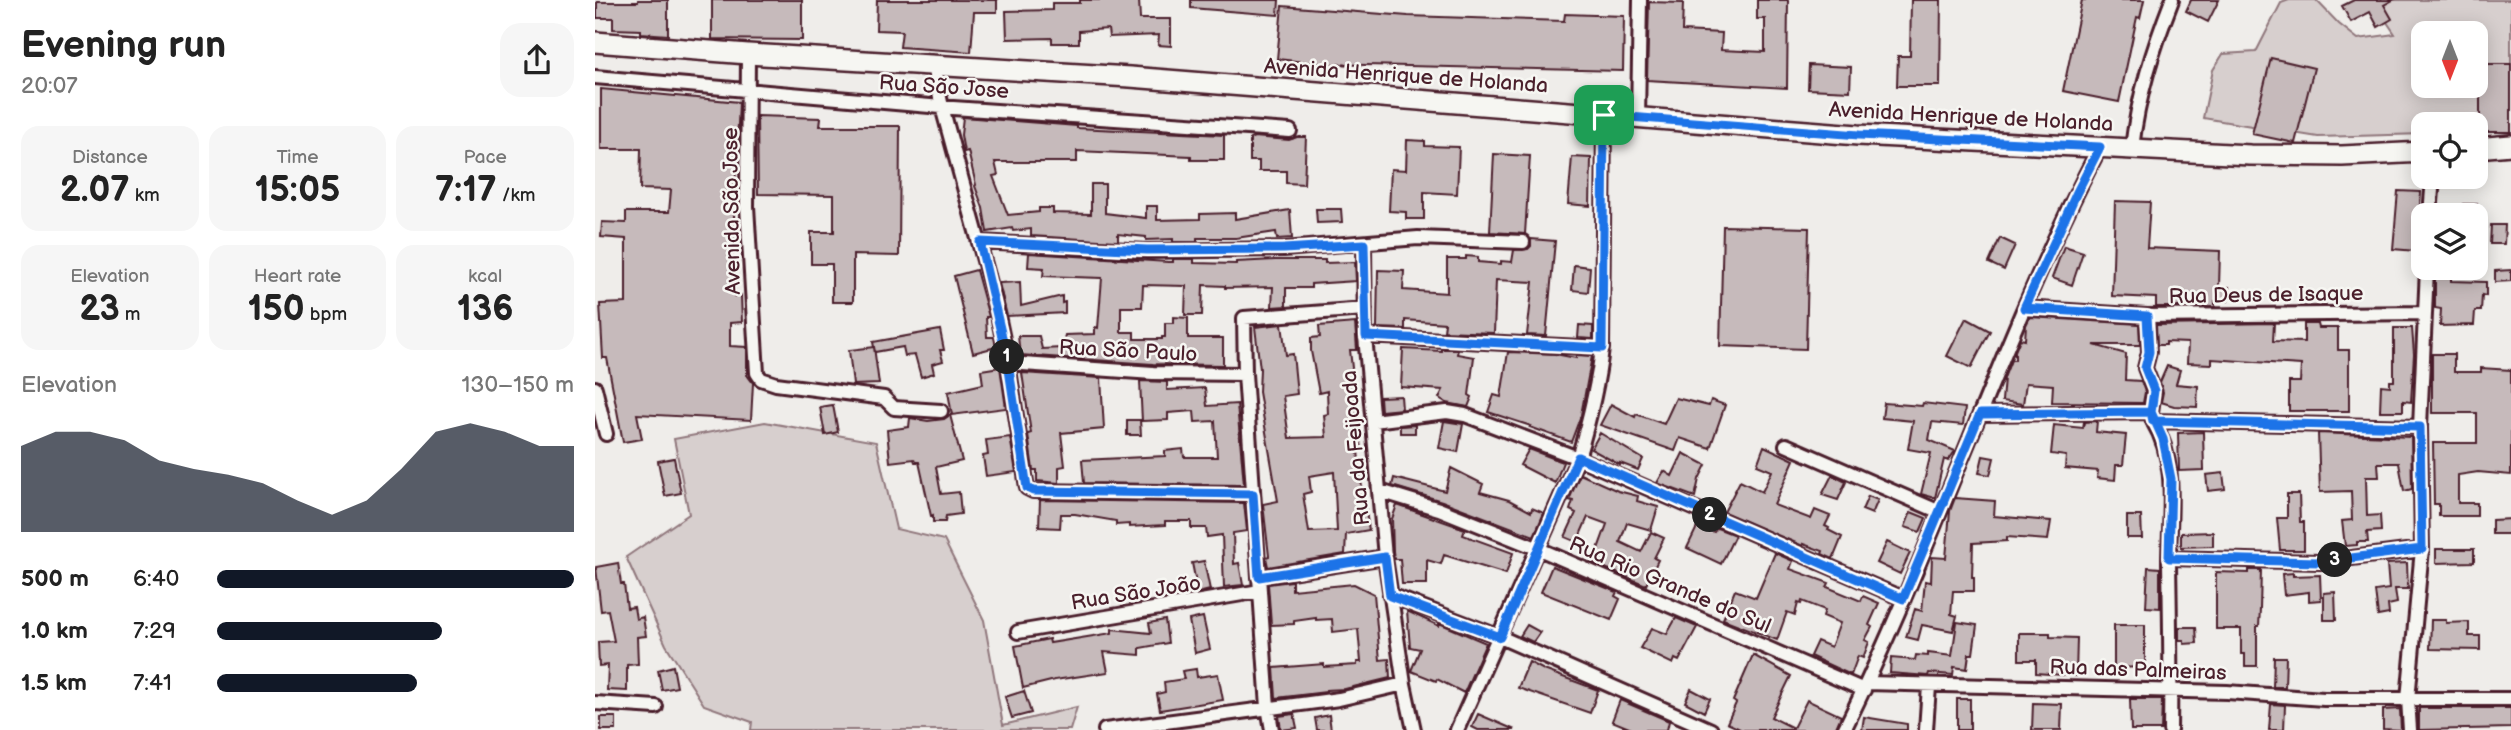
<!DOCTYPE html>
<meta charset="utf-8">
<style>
:root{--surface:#fff;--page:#f6f6f6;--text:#222;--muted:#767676;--accent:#111827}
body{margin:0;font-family:"Balsamiq Sans",sans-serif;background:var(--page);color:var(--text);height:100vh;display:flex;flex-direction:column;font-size:26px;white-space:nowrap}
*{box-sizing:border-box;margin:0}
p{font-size:23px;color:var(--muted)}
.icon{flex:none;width:38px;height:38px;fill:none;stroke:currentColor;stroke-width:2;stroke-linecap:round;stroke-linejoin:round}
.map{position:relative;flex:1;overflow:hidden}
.panel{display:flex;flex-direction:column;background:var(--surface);width:595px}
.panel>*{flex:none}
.needle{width:46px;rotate:180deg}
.controls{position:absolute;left:1816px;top:21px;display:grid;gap:14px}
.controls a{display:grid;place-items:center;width:77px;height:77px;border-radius:14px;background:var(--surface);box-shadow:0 4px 18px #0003;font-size:35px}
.pin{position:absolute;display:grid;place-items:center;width:60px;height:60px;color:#fff;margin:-30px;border-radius:14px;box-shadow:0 4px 10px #0006}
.km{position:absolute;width:35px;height:35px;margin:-18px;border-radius:50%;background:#222;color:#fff;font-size:19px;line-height:35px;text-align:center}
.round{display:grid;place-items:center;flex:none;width:74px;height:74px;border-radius:21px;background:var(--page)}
.head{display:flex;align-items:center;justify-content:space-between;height:119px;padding:0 21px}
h1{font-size:38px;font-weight:700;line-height:52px}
.stats{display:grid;grid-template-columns:repeat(3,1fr);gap:10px;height:119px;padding:7px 21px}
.stats div{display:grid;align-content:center;border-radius:18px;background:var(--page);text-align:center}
.stats b{font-size:35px;font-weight:700}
.stats small{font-size:19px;font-weight:400}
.stats p{font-size:19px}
.chart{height:196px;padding:14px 21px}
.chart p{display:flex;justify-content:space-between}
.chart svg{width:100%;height:126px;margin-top:7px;fill:var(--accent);opacity:.7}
ul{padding:0 21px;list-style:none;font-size:23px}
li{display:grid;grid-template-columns:112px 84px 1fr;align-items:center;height:52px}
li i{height:18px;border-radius:9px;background:var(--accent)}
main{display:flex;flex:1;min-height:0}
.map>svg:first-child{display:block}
.green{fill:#d7cfce;stroke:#90777c;stroke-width:2;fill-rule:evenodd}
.building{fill:#c6babb;stroke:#4a1f2b;stroke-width:2;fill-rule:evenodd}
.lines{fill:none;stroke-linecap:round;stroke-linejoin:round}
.street-casing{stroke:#4a1f2b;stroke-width:18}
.primary-casing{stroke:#4a1f2b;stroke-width:24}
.street{stroke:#f6f6f2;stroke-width:12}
.primary{stroke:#f6f6f2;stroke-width:19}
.route-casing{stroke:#fff;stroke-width:14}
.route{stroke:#1a73e8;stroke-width:9}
.labels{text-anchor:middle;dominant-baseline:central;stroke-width:5;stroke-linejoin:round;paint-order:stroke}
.street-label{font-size:21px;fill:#4a1f2b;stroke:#f6f6f2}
</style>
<main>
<section class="panel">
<div class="head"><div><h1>Evening run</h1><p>20:07</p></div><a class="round"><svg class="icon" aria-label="share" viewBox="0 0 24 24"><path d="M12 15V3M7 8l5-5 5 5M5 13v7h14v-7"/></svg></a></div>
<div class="stats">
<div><p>Distance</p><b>2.07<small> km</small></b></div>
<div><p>Time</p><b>15:05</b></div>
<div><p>Pace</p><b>7:17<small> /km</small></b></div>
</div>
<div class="stats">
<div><p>Elevation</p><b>23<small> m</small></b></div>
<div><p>Heart rate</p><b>150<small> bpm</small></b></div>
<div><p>kcal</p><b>136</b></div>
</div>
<div class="chart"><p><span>Elevation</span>130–150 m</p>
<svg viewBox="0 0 160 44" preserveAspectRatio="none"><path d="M0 44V14L10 9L20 9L30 12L40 19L50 22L60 24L70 27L80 33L90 38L100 33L110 22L120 9L130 6L140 9L150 14L160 14V44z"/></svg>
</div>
<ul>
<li><b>500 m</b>6:40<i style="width:100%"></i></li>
<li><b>1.0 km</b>7:29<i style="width:63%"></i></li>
<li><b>1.5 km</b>7:41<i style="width:56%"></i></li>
</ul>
</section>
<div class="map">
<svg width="1916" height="730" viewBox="0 0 1916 730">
<rect width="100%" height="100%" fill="#efedea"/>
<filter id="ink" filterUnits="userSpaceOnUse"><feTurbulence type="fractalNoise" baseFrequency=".0143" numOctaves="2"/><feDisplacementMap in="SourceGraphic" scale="14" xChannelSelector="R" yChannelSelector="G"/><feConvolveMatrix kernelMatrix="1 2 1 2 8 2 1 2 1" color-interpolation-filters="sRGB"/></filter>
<g filter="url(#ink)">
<path class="green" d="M1694,0H1721L1744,24L1763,39L1800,34L1777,0H1916V128L1881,131V124H1829V134L1723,137L1608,118L1618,70L1628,54L1661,52L1686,3ZM1829,33H1881V86H1829Z
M170,422L281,442L301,529L349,540L389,620L408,725L482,707L475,730H156L157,722L109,705L71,645L31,557L94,514L79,439Z"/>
<path class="building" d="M43,0H73V35L46,33V30L18,29V18H2V2H43Z
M117,0H207V40L117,39Z
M282,0H402V12H379L376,52L305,47L307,31L281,30Z
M485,0H544L545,19H576V46L563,45L564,35L514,37L513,29L484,31V43H457V38L412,39L411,11L457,10V3H485Z
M596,0H684L683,15L596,8Z
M1162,0H1193L1192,88L1052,80L1054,2L1088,3L1087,31L1127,33L1126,50L1170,52V19H1162Z
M1316,0H1346L1345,86H1302L1303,56H1315Z
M1487,0H1549L1545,18L1542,17L1524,102L1468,91Z
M1596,0H1624L1613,22L1591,11Z
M1759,0H1798L1789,5L1797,19L1783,27L1775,12L1756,22L1747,6Z
M687,6L813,16L969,21L970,14L1029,16L1028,71L729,64L682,59Z
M1676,58L1719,68L1700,143L1657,134Z
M1885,64H1916V132H1885Z
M1214,65L1256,67L1255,91L1213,89Z
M6,89L144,102L139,212L140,296L146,295L147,322L135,323V346L152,347V375L158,383L156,420L42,414L47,439L28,442L12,358H8L5,304L31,303V239L6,237L7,222L31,223V212H74L76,190L45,189L46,149H6Z
M162,116L226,118L225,126H305L304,256L258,255V302H237V264H216V232H239V195L163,194Z
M368,117L482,126V128L629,135V160H596V156L482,151V162H400L403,175L398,176L413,215L444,212V208H458V213L496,214V184H510V213L551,218V206H562V220L605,219V214L640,213V219L695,210L697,238L682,239L681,232L641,238H602V242H578V239L551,240V237L523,234V241H521L436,236V229L418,231L417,228L392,232L388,208L380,186L381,185L373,151L369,152L366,135Z
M659,137L694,140L702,137H711L709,184L691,183V171H664V161H655V139Z
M812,140L830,141V146L864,147L862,194L829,192V219H811V212L794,211L796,169L811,170Z
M899,154L935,156L930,234L895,232Z
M977,157L996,158L995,206L973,204Z
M1803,191L1826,192L1821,251L1798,249Z
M1520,201L1555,202L1552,248L1625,251L1624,287H1634L1633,301H1620V307H1561V298L1517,296Z
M1868,204H1882V215H1868Z
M721,209H746L747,222L722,223Z
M1896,225H1910L1909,244H1895Z
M1128,226L1214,228L1211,349L1125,346Z
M1405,238L1420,245L1409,270L1394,263Z
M936,239L960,241L951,336L932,335L938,282L901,280L899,333L849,331L850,323L810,320V329L782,328L783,270L809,271L808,290L852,293V259H871V256L883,257V262L906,264V261L917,262L919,250L933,249L936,246Z
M1469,246L1488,252L1477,285L1457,278Z
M434,253L573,262H578V259H599V263L641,264V262L680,260H730V263L760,262L761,281L716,284V288H691V306L677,307L678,287L630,288V286L608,285L607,315H590L591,286L548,285L547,307H526V332H539V339H567V337H570V323H579V317L593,318V338H628V365L558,364L425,355L423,336H444L447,349L467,348L470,335L500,334V327L503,328L507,278L448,276L449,268L433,267Z
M979,265L995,267L993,292L977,290Z
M381,270L394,317H391L392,337H399L401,347L378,353L359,276Z
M1916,270V281L1900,282V271Z
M1840,276H1856V281L1891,282V296L1887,295L1886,311H1880L1879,325L1845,326L1846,309L1840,308Z
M425,282L426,306L467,296V303L470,302V313L412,316L404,283Z
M1435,317L1544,324L1545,345H1499L1531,354L1530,380L1546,381L1550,392L1548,403L1457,402L1458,385L1431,383L1428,404L1407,401L1409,378L1416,360H1420V351L1425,339L1430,340L1431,325Z
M1371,318L1395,331L1376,368L1352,356Z
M760,323L762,350H755L766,449H763L765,475L774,530L751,534L750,554L673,567L671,557L674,556L668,504L683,501L664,392L665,369L660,327L687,324L691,355L698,354L702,394L688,396L694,438L731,437L729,415L733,414L732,391L724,393L716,351V338L725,337L724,326ZM739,472L742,531L714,532L708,494L716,492L714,476Z
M1679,323L1678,341L1709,342V324H1723L1724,328H1743V350H1754V411H1694V382H1705L1706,365L1617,359V364L1592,363L1593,343L1571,342V345H1562L1561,325Z
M984,325L998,326V339L983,338Z
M1799,328H1817L1819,354L1816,402L1808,401V411H1785L1786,385L1795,386V381H1799Z
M345,330L349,350H345L348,361L337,364L339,373L326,377L320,355L310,356L308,347L280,352L278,342Z
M279,347L284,384L258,385L254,350Z
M808,349L846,351V349H863L862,354L879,357L874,395L877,397L873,407L852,403L844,398L848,390L806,387Z
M913,352L960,354L981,358V355L997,356L986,415L976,442L935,427L936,426L893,412L899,395L906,397Z
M1837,354H1859V372H1886V368L1916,370V475L1883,472L1863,475V503H1882V516H1844V504H1839L1838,443H1882V413H1837Z
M1572,366L1585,370L1581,384L1603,386L1602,407L1579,406L1566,402L1568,392L1565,382Z
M405,367L411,408L357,415L353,392L388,384L386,370Z
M427,373L506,378L509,429L466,433L470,466L464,467V483L442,481V470H438L433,434L436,433Z
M545,381L572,382V390L610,388L612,406L642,404L649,485L489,483L487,460L570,456V451L588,449L589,457H622L620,421L600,422L599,411L573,413V420L547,421Z
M806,396L807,409L786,411L785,397Z
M1081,398L1114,406L1116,400L1130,405L1115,448L1085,438L1080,451L1005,425L1016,404L1040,417L1041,414L1069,424Z
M1289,403L1327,406L1328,403L1370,408L1368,425L1337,422L1334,440L1360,451L1353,461L1349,459L1340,498L1326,494L1336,453L1313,449L1318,421L1287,418Z
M238,405L243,432L230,435L225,407Z
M355,415L367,461L341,467L346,494L364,492L366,514L351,516L350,522H338V515L336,516L324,462H320L319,459L295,462L292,430L314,427L315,418L333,421L349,419Z
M532,420H545L546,435H532Z
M849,421L868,424L863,452L844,448Z
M1502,421L1501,432L1531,435L1528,465H1521L1520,480L1502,478L1503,471L1470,468L1471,456L1456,454L1459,425L1488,428L1489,422Z
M820,425V433H805V426Z
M1608,432L1609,470L1584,471L1583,433Z
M1005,433L1048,459L1043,470L1025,463V465L996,449Z
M1723,433L1816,437L1817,489L1809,491L1804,463H1783L1784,477H1771L1772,516L1785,515L1786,531L1772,532L1773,542H1762V545L1750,546L1747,521L1757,520L1756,491L1725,492Z
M415,437L421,472L391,476L388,456L393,455L391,440Z
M1169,446L1199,460L1179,505L1216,519L1220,510L1235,516L1230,526L1234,528L1233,530L1247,537L1238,559L1227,554L1228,551L1208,544V546L1129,512L1145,481L1167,492L1177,471L1162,465Z
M934,449L968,462L960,483L925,465Z
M1088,453L1111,465L1104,479L1100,497L1062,483L1069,471L1077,476Z
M1388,456L1399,458L1395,475L1384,473Z
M79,458L86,493L70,496L63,461Z
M856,468L888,484L885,492L914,500L936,512L937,508L949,513L939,536L847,501L797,486L799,478L850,491Z
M1628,473L1630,489L1613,491L1611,475Z
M985,474L1023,491L1043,496L1042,501L1063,507L1056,530L1032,523L1025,542L1046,552L1056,532L1069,538L1059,558L1063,560L1051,585L998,563L1012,524L993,517L982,542L970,537L981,513L975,510L978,501L974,500Z
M1237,475L1251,482L1243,500L1227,495Z
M1692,494H1704L1705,522H1709V550H1685L1682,518H1692Z
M1273,496L1283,500L1277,514L1267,510Z
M1360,498L1400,501L1399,516L1456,521L1453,540L1412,537V541L1378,543L1377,577H1379V591H1358L1356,614L1362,616L1358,631L1327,625L1323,640L1311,637L1320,609L1327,611L1330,581L1336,582L1337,557L1351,558L1355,511Z
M445,500L649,503L652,531L638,533L639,564L644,563L648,585L629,587L627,535L612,537L611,528H596V521H570V525L534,527V524L521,525V521L480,514H466L465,528L444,527Z
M802,505L870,529L868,535L918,553L911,574L849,555L846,564L832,560V584H807L805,559H799L798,551L797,519Z
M1316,512L1331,518L1325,532L1310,527Z
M1532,516H1546L1547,538H1532Z
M1916,519V534H1897V520Z
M1103,525L1119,532L1122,528L1140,535L1126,564L1092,548Z
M1618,532V546L1586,547V533Z
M1292,542L1315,553L1305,574L1282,563Z
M1841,549H1879V562L1841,563Z
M1180,553L1198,561L1195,569L1234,583L1232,587L1266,601L1268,596L1284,603L1274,625L1277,627L1270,640L1274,642L1268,658L1263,656L1256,675L1215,656L1222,641L1236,647L1245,623L1228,616L1230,610L1207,601L1206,604L1203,603L1200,615L1192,612L1182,640L1128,619L1140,590L1161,598Z
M609,561L615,590L603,593L597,563Z
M23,563L26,584H29L32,608L39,607L41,619L48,617L51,636L42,637L43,664L32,665V691L12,690L13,665L4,666L3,642L19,641L13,610L6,611L1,567Z
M1812,563L1813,589H1800L1802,603L1793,605L1794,614L1783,616L1780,591L1794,589L1792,564Z
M957,566L1022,592L1020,596L1025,599L1016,620L946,592Z
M1553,567L1565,568V608L1551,607Z
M1654,570H1666L1665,609L1664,626H1662V666H1650V654H1646V629H1621V572L1654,573Z
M1698,573V576L1725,575L1726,600L1714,601V592L1689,595L1687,574Z
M697,581V590L759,584L779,594L785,660L794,659L795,678L750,689L731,690V692L681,698L679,668L729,664V667L762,665V662H766L763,629L738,632L737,619L721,620V618L699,621V624L676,625L673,584Z
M1740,592L1741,620H1729V593Z
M812,611L844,626V623L891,643L869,693L842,679L841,681L816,671L825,649L815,647Z
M608,617L615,649L600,653L594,620Z
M1081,618L1102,627L1084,661L1080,659L1078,664L1045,648L1057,628L1072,634Z
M570,620L573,643L545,648V655L509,652L513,672L460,680L428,688L420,646L454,639L455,643L517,633V629L556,633L554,623Z
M1836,620H1851V623L1874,622V636H1885V650L1835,649Z
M1362,622L1382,625L1378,654H1374L1372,669L1359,667L1358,675L1334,673L1333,676L1295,673L1296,658L1320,660L1321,655L1333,656V653L1357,656Z
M932,625L945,632L938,642L925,636Z
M1519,625H1550V667L1519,668Z
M1584,627H1601L1602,643L1589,644V640H1584Z
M1424,633H1455V637L1482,638L1481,676L1441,673V660H1424Z
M1158,655L1196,676L1176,717L1198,728L1212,700L1246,716L1240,730H1147L1132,723L1141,703L1138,701Z
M1679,657H1691L1690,687H1678Z
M934,662L949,670L1003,690L995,713L923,688Z
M78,666L82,687L67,690L63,670Z
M601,669L602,677L623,674L628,700L565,710L562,694L570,692L569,682L589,679L587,671Z
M1096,689L1115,699L1109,712L1090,702Z
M429,691L436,713L417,718L410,697Z
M1362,699H1375V730H1362Z
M1535,699H1567L1566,730H1536Z
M1025,700L1074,721L1072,730H1039L1017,721Z
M1438,703L1467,704L1466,730H1437Z
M1676,704L1690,705L1689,730H1674Z
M1824,708H1916V728L1824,730Z
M1805,709L1806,730L1788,729V710Z
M699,714L702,728L686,730L684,716Z
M883,714L920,730H883L877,727Z
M734,715L736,730H722L720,718Z
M6,717H21V730H6Z
M1269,717L1312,724V730H1267Z"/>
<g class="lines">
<defs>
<path id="street" d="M153,54L152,206L162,373L166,379L181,384L289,398L299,408L346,411
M338,66L347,107L400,301L413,363L432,488L438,491L658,494
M0,77L358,108L695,131
M1043,118L1045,0
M1537,148C1543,96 1558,49 1577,0
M1835,215L1838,177
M385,242L552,251L689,249L823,238L928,242
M769,244L770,336L790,557L809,684L819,730
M1429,308L1552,316L1829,313
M1552,316L1554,352L1550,368L1559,391L1556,412
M770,336L1007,348
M413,363L558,373L650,374
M0,388L11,434
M1385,414L1556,412L1558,421L1825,427
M778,421L852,412L870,415L983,458L1309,599
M1558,421C1584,464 1574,515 1574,563C1575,619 1576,674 1575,730
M1191,445L1345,512
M785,491L844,509L944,549L1269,690
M1574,558L1725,562L1827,549
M664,577L790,557
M795,595L905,637L1116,730
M423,632L665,591
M1272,683L1632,692L1729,699H1916
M0,703L61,707
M510,730L744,699L809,684
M677,730L673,707L650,374L649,318L770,309
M862,730L983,458C994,421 1003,386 1007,348L1009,115
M1249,730C1343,540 1406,335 1505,147
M1331,730L1334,686
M1815,730L1813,699L1827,549L1825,427L1832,268"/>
<path id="primary" d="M0,42L153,54L535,77L1263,135L1655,155L1747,156L1829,152
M1881,148L1916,145"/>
</defs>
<use href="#street" class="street-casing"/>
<use href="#primary" class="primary-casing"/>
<use href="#street" class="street"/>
<use href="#primary" class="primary"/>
</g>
</g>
<g class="lines" filter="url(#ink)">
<defs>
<path id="route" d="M1009,115L1007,348L771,336L769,244L689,249L552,250L385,242L413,363L432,488L438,491L658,494L664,577L790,557L795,596L905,637L983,457L1308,599L1385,414L1556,412L1558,421L1825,427L1827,549L1725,562L1574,558L1576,479L1568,439L1556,412L1559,391L1550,368L1554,352L1552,316L1429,308L1482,192L1505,147L1264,135L1009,115"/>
</defs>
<use href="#route" class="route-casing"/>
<use href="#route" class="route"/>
</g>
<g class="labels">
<g class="street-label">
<text transform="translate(811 76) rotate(4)">Avenida Henrique de Holanda</text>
<text transform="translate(349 87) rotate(4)">Rua São Jose</text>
<text transform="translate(1376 117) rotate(3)">Avenida Henrique de Holanda</text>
<text transform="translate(137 211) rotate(-91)">Avenida São Jose</text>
<text transform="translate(1671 295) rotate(-1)">Rua Deus de Isaque</text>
<text transform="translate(533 351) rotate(3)">Rua São Paulo</text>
<text transform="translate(761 448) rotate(-95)">Rua da Feijoada</text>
<text transform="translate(1075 585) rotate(23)">Rua Rio Grande do Sul</text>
<text transform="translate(541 593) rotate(-9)">Rua São João</text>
<text transform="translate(1543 670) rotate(2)">Rua das Palmeiras</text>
</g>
</g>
</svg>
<div class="controls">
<a><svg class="needle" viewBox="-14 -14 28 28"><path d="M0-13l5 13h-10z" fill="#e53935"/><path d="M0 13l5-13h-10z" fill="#767676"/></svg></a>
<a><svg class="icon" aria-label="locate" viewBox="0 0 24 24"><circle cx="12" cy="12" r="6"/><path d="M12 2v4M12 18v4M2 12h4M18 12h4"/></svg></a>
<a><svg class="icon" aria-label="layers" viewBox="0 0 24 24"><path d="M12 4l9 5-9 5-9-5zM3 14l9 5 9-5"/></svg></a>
</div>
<div class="pin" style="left:1009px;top:115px;background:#1e9e55"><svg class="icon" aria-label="arrive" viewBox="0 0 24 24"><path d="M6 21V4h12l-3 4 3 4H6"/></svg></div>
<b class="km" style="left:412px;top:357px">1</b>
<b class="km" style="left:1115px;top:515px">2</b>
<b class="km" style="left:1740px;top:560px">3</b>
</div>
</main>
